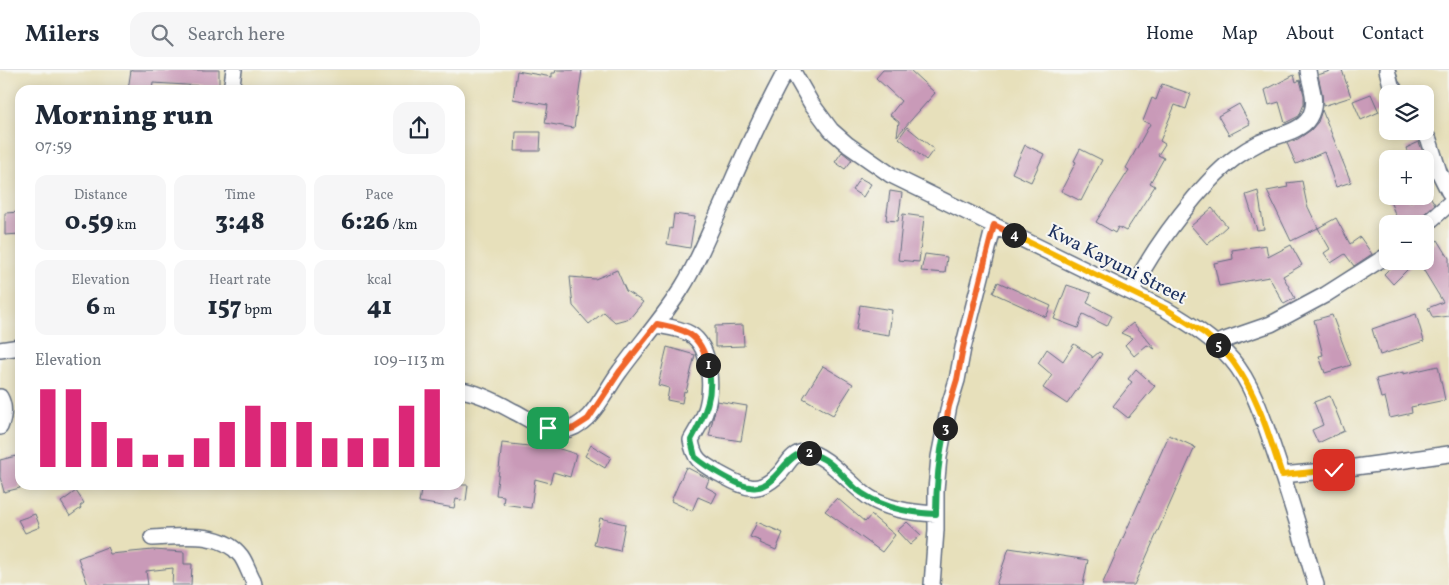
<!DOCTYPE html>
<meta charset="utf-8">
<style>
:root{--surface:#fff;--page:#f6f6f7;--text:#1f2937;--muted:#747a83;--line:#e0e1e3;--accent:#db2777}
body{margin:0;font-family:Vollkorn,serif;background:var(--page);color:var(--text);height:100vh;display:flex;flex-direction:column;font-size:19px;white-space:nowrap}
*{box-sizing:border-box;margin:0}
p{font-size:16px;color:var(--muted)}
.icon{flex:none;width:28px;height:28px;fill:none;stroke:currentColor;stroke-width:2;stroke-linecap:round;stroke-linejoin:round}
.map{position:relative;flex:1;overflow:hidden}
.drawer{position:absolute;left:15px;top:15px;width:450px;height:405px;display:flex;flex-direction:column;background:var(--surface);border-radius:15px;box-shadow:0 2px 12px #0003}
.drawer>*{flex:none}
.buttons{position:absolute;left:1379px;top:15px;display:grid;gap:10px}
.buttons a{display:grid;place-items:center;width:55px;height:55px;border-radius:10px;background:var(--surface);box-shadow:0 2px 12px #0003;font-size:25px}
.pin{position:absolute;display:grid;place-items:center;width:42px;height:42px;color:#fff;margin:-21px;border-radius:10px;box-shadow:0 2px 8px #0006}
.km{position:absolute;width:25px;height:25px;margin:-12px;border-radius:50%;background:#222;color:#fff;font-size:14px;line-height:25px;text-align:center}
.round{display:grid;place-items:center;flex:none;width:52px;height:52px;border-radius:15px;background:var(--page)}
.summary{display:flex;align-items:center;justify-content:space-between;height:85px;padding:0 20px}
h1{font-size:28px;font-weight:800;line-height:38px}
.stats{display:grid;grid-template-columns:repeat(3,1fr);gap:8px;height:85px;padding:5px 20px}
.stats div{display:grid;align-content:center;border-radius:12px;background:var(--page);text-align:center}
.stats b{font-size:25px;font-weight:800}
.stats small{font-size:14px;font-weight:400}
.stats p{font-size:14px}
.chart{height:140px;padding:10px 20px}
.chart p{display:flex;justify-content:space-between}
.chart svg{width:100%;height:90px;margin-top:5px;stroke:var(--accent);stroke-width:6}
header{display:flex;align-items:center;gap:30px;box-sizing:border-box;height:70px;padding:0 25px;background:var(--surface);border-bottom:1px solid var(--line)}
header strong{font-size:24px}
nav{display:flex;gap:28px;margin-inline-start:auto;font-size:18px}
.search{width:350px;height:45px;background:var(--page);display:flex;align-items:center;gap:12px;box-sizing:border-box;padding:0 18px;border-radius:15px;color:var(--muted);font-size:19px}
.map>svg:first-child{display:block}
.building{fill:#c99ab8}
.lines{fill:none;stroke-linecap:round;stroke-linejoin:round}
.minor-casing{stroke:#626d7f;stroke-width:18}
.minor{stroke:#fff;stroke-width:15}
.split-1-casing{stroke:#fff;stroke-width:10}
.split-2-casing{stroke:#fff;stroke-width:10}
.split-3-casing{stroke:#fff;stroke-width:10}
.split-4-casing{stroke:#fff;stroke-width:10}
.split-5-casing{stroke:#fff;stroke-width:10}
.split-6-casing{stroke:#fff;stroke-width:10}
.split-1{stroke:#f0652b;stroke-width:6}
.split-2{stroke:#22a559;stroke-width:6}
.split-3{stroke:#22a559;stroke-width:6}
.split-4{stroke:#f0652b;stroke-width:6}
.split-5{stroke:#f5b400;stroke-width:6}
.split-6{stroke:#f5b400;stroke-width:6}
.labels{text-anchor:middle;dominant-baseline:central;stroke-width:4;stroke-linejoin:round;paint-order:stroke}
.street-label{font-size:19px;fill:#1b2f5e;stroke:#f6f6f2}
</style>
<header>
<strong>Milers</strong>
<div class="search"><svg class="icon" aria-label="search" viewBox="0 0 24 24"><circle cx="10" cy="10" r="6"/><path d="M15 15l6 6"/></svg>Search here</div>
<nav><a>Home</a><a>Map</a><a>About</a><a>Contact</a></nav>
</header>
<div class="map">
<svg width="1449" height="515" viewBox="0 0 1449 515">
<rect width="100%" height="100%" fill="#f6f6f2"/>
<filter id="ink" filterUnits="userSpaceOnUse"><feTurbulence type="fractalNoise" baseFrequency=".02" numOctaves="2"/><feDisplacementMap in="SourceGraphic" scale="10" xChannelSelector="R" yChannelSelector="G"/><feConvolveMatrix kernelMatrix="1 2 1 2 8 2 1 2 1" color-interpolation-filters="sRGB"/></filter>
<filter id="wash" filterUnits="userSpaceOnUse"><feTurbulence type="fractalNoise" baseFrequency=".0096" numOctaves="4" result="noise"/><feDisplacementMap in="SourceGraphic" scale="20" xChannelSelector="R" yChannelSelector="G"/><feGaussianBlur stdDeviation="1.12" result="paint"/><feColorMatrix in="noise" values="0 0 0 0 0 0 0 0 0 0 0 0 0 0 0 0 0 1.4 0 .05"/><feComposite in="paint" operator="in"/></filter>
<g filter="url(#wash)">
<rect width="100%" height="100%" fill="#e7e0bb"/>
<g id="blocks">
<path class="building" d="M131,0H219V17L153,13L152,20H128Z
M556,0H582L574,58L545,53L548,35L513,29L517,1L552,7V3H555Z
M883,0H910L935,23L897,66L899,52L890,45L901,31L876,8Z
M1333,0H1342L1351,27L1323,36L1322,23L1318,5Z
M1294,5L1296,12L1300,10L1304,25V34L1299,46L1285,53L1279,32L1269,35L1265,20Z
M1162,14L1191,24L1186,39L1175,35L1160,71L1165,74L1158,85L1164,88L1150,113L1155,116L1126,161L1118,157L1115,163L1096,152L1129,100L1126,98L1150,54L1143,51L1152,28L1156,30Z
M1371,24L1379,42L1361,50L1353,31Z
M1239,34L1250,54L1229,65L1218,46Z
M1322,40L1351,112L1336,117L1324,82L1296,94L1287,73L1298,69L1311,60L1318,52Z
M907,57L934,79L926,90L899,68Z
M516,62H541L540,81H515Z
M1419,72L1424,85L1416,89H1411L1406,78Z
M1025,75L1044,84L1031,112L1012,103Z
M1080,79L1102,90L1081,131L1061,121L1076,92L1074,91Z
M842,82L852,90L845,99L835,92Z
M860,108L871,114L863,127L852,120Z
M1302,111L1307,135L1318,158L1291,171L1267,121L1288,117L1287,113Z
M890,121L902,123L898,151L886,150Z
M1258,121L1264,159L1257,160L1246,125Z
M1427,122L1435,134L1423,145L1408,154H1399L1388,126H1408L1410,132L1419,126H1425V123Z
M1212,138L1227,156L1207,174L1191,156Z
M20,142V164L5,165V143Z
M674,144L695,147L690,178L667,174L670,158L672,159Z
M903,144L924,147L919,192L898,190Z
M1336,148L1350,174L1360,167L1372,184L1354,196L1345,184L1331,193L1324,183L1330,179L1318,158Z
M1438,170L1449,188V246L1433,248L1428,238L1443,232L1418,191H1425V180Z
M1266,175L1268,187L1291,175L1302,195L1283,206L1295,228L1284,234L1269,207L1219,216L1214,193L1233,189L1232,180Z
M925,184L947,187L945,203L921,201Z
M1397,191H1416L1393,214L1384,204Z
M617,200L626,221L643,232L630,248L615,252L604,242L589,254L573,236L570,207L595,209Z
M998,212L1051,236L1046,247L993,223Z
M1067,215L1091,223L1087,233L1112,246L1107,256L1083,244L1078,258L1054,249Z
M860,235L892,240L889,265L856,260Z
M1416,244L1424,271L1380,285L1372,259Z
M1332,245L1351,295L1325,303L1319,286L1323,285L1314,250Z
M1133,253L1140,261L1155,279L1147,275L1134,286L1125,275L1132,268L1121,263Z
M743,255L744,276L715,277V256Z
M1074,274L1092,286V288L1099,282L1102,284L1067,334L1043,318L1052,305L1038,293L1047,279L1063,291Z
M667,277L695,285L686,322L684,321L682,333L667,330L669,318L658,315Z
M823,296L853,314L833,345L803,328Z
M1438,296L1445,330L1411,337L1412,343L1390,348L1385,327L1381,328L1376,309L1403,302V304Z
M1136,299L1155,316L1128,348L1113,336L1132,312L1128,309Z
M1330,326L1344,361L1318,373L1312,360L1323,355L1314,332Z
M717,331L747,336L741,371L709,366Z
M1169,365L1195,377L1134,515H1102Z
M502,373L547,378V375L576,384L570,407L553,402L550,413L535,409L531,438L503,434L504,426L496,425Z
M591,375L611,387L605,398L585,386Z
M20,385V418L4,422L0,407V390Z
M686,397L709,409L706,417L717,423L712,433L698,427L692,441L671,431Z
M422,415H468L466,431L456,429L454,438L419,432Z
M76,421L84,433L80,436L81,438L70,446L61,432Z
M837,428L865,452L871,445L895,465L882,482L825,441Z
M35,444L40,457L25,463L18,450Z
M600,448L625,454L620,481L594,475Z
M757,452L783,463L776,480L760,473L761,471L750,467Z
M907,452L921,465L910,475L897,461Z
M107,477L110,484L153,480L184,482V494H192L191,515H172L173,498L146,501L148,515H88L78,488Z
M1009,478L1088,490L1083,515H996Z"/>
</g>
</g>
<g filter="url(#ink)">
<use href="#blocks" fill-opacity="0" stroke="#626d7f" stroke-width="1"/>
<g class="lines">
<defs>
<path id="minor" d="M792,0L811,33L831,60L848,75L891,105L1165,239C1190,254 1213,268 1232,290C1253,314 1265,354 1275,383C1290,427 1303,471 1316,515
M1387,0L1391,15L1398,24
M231,20L234,0
M1423,61L1429,70L1439,102L1449,122
M1425,155L1449,134
M1131,222C1149,186 1169,158 1195,127C1207,113 1221,98 1236,87C1243,82 1251,77 1259,73C1273,66 1301,62 1309,48C1319,31 1310,17 1308,0
M657,255C668,257 680,258 690,264C712,277 713,321 705,343C702,352 696,361 691,370C694,390 701,393 718,403C728,408 740,416 750,417C764,420 780,405 787,394C791,388 797,382 805,382C826,382 852,417 870,428C889,440 914,443 936,444
M1216,273L1271,254L1325,225L1388,185
M0,280L20,277
M460,320C478,322 497,332 513,341C526,347 546,362 561,361C591,358 604,322 620,301C641,272 665,246 683,216C698,192 709,163 721,137C741,90 762,45 786,0
M0,327C5,336 4,347 0,357
M1282,405L1334,400L1449,384
M152,468C180,467 221,460 241,486C246,493 249,503 253,510L254,515
M932,515L936,460V420L939,387L949,336L957,310L963,278L994,155"/>
</defs>
<use href="#minor" class="minor-casing"/>
<use href="#minor" class="minor"/>
</g>
</g>
<g class="lines" filter="url(#ink)">
<defs>
<path id="split-1" d="M548,358L556,361H563L574,358L588,349L620,301L657,254C686,260 700,263 708,295"/>
<path id="split-2" d="M708,295C715,324 705,345 691,370L695,387C705,396 738,416 750,417C753,418 760,417 762,416C780,409 788,380 809,383"/>
<path id="split-3" d="M809,383C830,388 840,404 855,418C878,437 907,443 936,444C936,415 939,387 945,358"/>
<path id="split-4" d="M945,358L949,336L957,310L963,278L994,155L1014,165"/>
<path id="split-5" d="M1014,165L1166,239L1204,263L1218,275"/>
<path id="split-6" d="M1218,275C1223,281 1229,286 1234,293C1258,326 1269,366 1282,405L1334,400"/>
</defs>
<use href="#split-1" class="split-1-casing"/>
<use href="#split-2" class="split-2-casing"/>
<use href="#split-3" class="split-3-casing"/>
<use href="#split-4" class="split-4-casing"/>
<use href="#split-5" class="split-5-casing"/>
<use href="#split-6" class="split-6-casing"/>
<use href="#split-1" class="split-1"/>
<use href="#split-2" class="split-2"/>
<use href="#split-3" class="split-3"/>
<use href="#split-4" class="split-4"/>
<use href="#split-5" class="split-5"/>
<use href="#split-6" class="split-6"/>
</g>
<g class="labels">
<g class="street-label">
<text transform="translate(1117 195) rotate(27)">Kwa Kayuni Street</text>
</g>
</g>
</svg>
<div class="buttons">
<a><svg class="icon" aria-label="layers" viewBox="0 0 24 24"><path d="M12 4l9 5-9 5-9-5zM3 14l9 5 9-5"/></svg></a>
<a>+</a>
<a>−</a>
</div>
<div class="pin" style="left:548px;top:358px;background:#1e9e55"><svg class="icon" aria-label="arrive" viewBox="0 0 24 24"><path d="M6 21V4h12l-3 4 3 4H6"/></svg></div>
<div class="pin" style="left:1334px;top:400px;background:#d93025"><svg class="icon" aria-label="check" viewBox="0 0 24 24"><path d="M5 12l5 5 9-10"/></svg></div>
<b class="km" style="left:708px;top:295px">1</b>
<b class="km" style="left:809px;top:383px">2</b>
<b class="km" style="left:945px;top:358px">3</b>
<b class="km" style="left:1014px;top:165px">4</b>
<b class="km" style="left:1218px;top:275px">5</b>
<section class="drawer">
<div class="summary"><div><h1>Morning run</h1><p>07:59</p></div><a class="round"><svg class="icon" aria-label="share" viewBox="0 0 24 24"><path d="M12 15V3M7 8l5-5 5 5M5 13v7h14v-7"/></svg></a></div>
<div class="stats">
<div><p>Distance</p><b>0.59<small> km</small></b></div>
<div><p>Time</p><b>3:48</b></div>
<div><p>Pace</p><b>6:26<small> /km</small></b></div>
</div>
<div class="stats">
<div><p>Elevation</p><b>6<small> m</small></b></div>
<div><p>Heart rate</p><b>157<small> bpm</small></b></div>
<div><p>kcal</p><b>41</b></div>
</div>
<div class="chart"><p><span>Elevation</span>109–113 m</p>
<svg viewBox="0 0 160 44" preserveAspectRatio="none"><path d="M5 44V6M15 44V6M25 44V22M35 44V30M45 44V38M55 44V38M65 44V30M75 44V22M85 44V14M95 44V22M105 44V22M115 44V30M125 44V30M135 44V30M145 44V14M155 44V6"/></svg>
</div>
</section>
</div>
